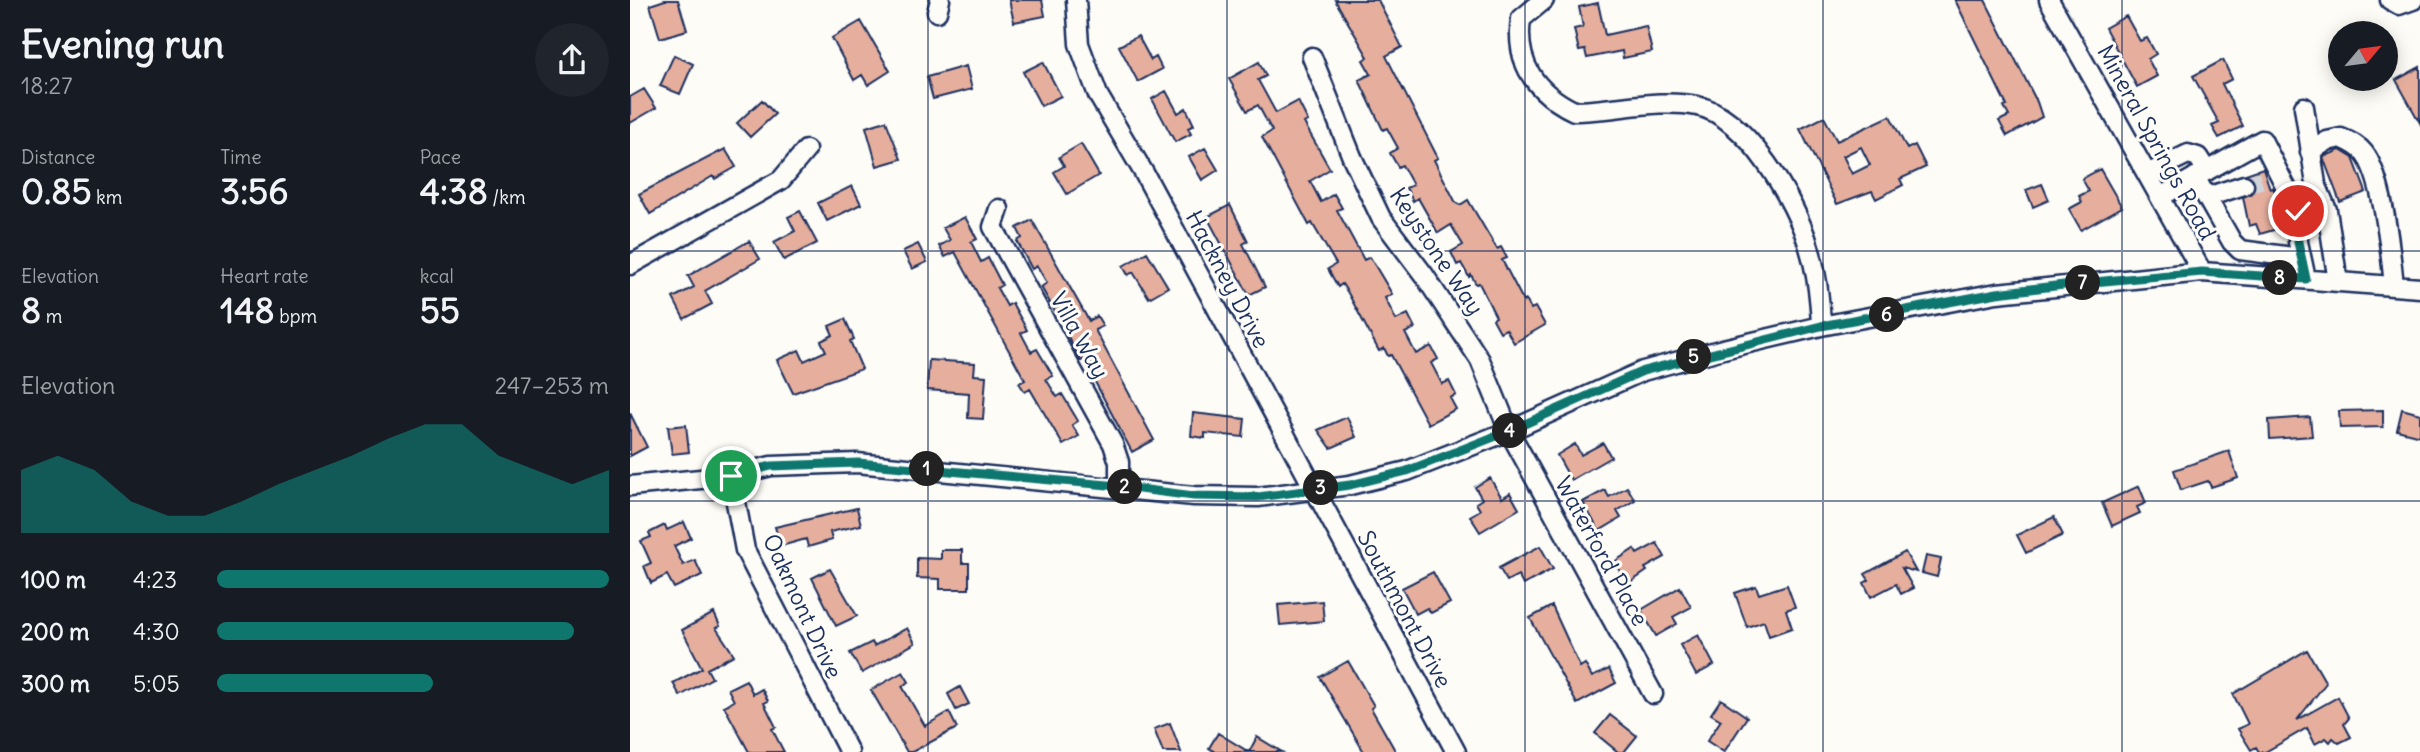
<!DOCTYPE html>
<meta charset="utf-8">
<style>
:root{--surface:#171b24;--page:#20242c;--text:#f1f3f6;--muted:#9ea1a6;--accent:#0f766e}
body{margin:0;font-family:Delius,sans-serif;background:var(--page);color:var(--text);height:100vh;display:flex;flex-direction:column;font-size:26px;white-space:nowrap}
*{box-sizing:border-box;margin:0}
p{font-size:23px;color:var(--muted)}
.icon{flex:none;width:38px;height:38px;fill:none;stroke:currentColor;stroke-width:2;stroke-linecap:round;stroke-linejoin:round}
.map{position:relative;flex:1;overflow:hidden}
.sheet{display:flex;flex-direction:column;background:var(--surface);width:630px}
.sheet>*{flex:none}
.needle{width:46px;rotate:61deg}
.tools{position:absolute;left:1698px;top:21px;display:grid;gap:14px}
.tools a{display:grid;place-items:center;width:70px;height:70px;border-radius:50%;background:var(--surface);box-shadow:0 4px 18px #0003;font-size:35px}
.pin{position:absolute;display:grid;place-items:center;width:60px;height:60px;color:#fff;margin:-30px;border:4px solid #fff;border-radius:50%;box-shadow:0 2px 7px #0007}
.km{position:absolute;width:35px;height:35px;margin:-18px;border-radius:50%;background:#222;color:#fff;font-size:19px;line-height:35px;text-align:center}
.round{display:grid;place-items:center;flex:none;width:74px;height:74px;border-radius:37px;background:var(--page)}
.overview{display:flex;align-items:center;justify-content:space-between;height:119px;padding:0 21px}
h1{font-size:38px;font-weight:800;line-height:52px}
.figures{display:grid;grid-template-columns:repeat(3,1fr);gap:10px;height:119px;padding:7px 21px}
.figures div{display:grid;align-content:center}
.figures b{font-size:35px;font-weight:800}
.figures small{font-size:19px;font-weight:400}
.figures p{font-size:19px}
.chart{height:196px;padding:14px 21px}
.chart p{display:flex;justify-content:space-between}
.chart svg{width:100%;height:126px;margin-top:7px;fill:var(--accent);opacity:.7}
ul{padding:0 21px;list-style:none;font-size:23px}
li{display:grid;grid-template-columns:112px 84px 1fr;align-items:center;height:52px}
li i{height:18px;border-radius:9px;background:var(--accent)}
main{display:flex;flex:1;min-height:0}
.map>svg:first-child{display:block}
.building{fill:#e6af9d;stroke:#1b2f5e;stroke-width:2;fill-rule:evenodd}
.lines{fill:none;stroke-linecap:round;stroke-linejoin:round}
.minor-tunnel{stroke:#d0d3d8;stroke-width:18;stroke-dasharray:18 9;stroke-linecap:butt}
.minor-casing{stroke:#1b2f5e;stroke-width:23}
.minor{stroke:#fdfcf7;stroke-width:18}
.route-casing{stroke:#fff;stroke-width:14}
.route{stroke:#0f766e;stroke-width:9}
.grid{fill:none;stroke:#1b2f5e;stroke-width:2;stroke-opacity:0.55}
.labels{text-anchor:middle;dominant-baseline:central;stroke-width:6;stroke-linejoin:round;paint-order:stroke}
.street-label{font-size:23px;fill:#1b2f5e;stroke:#fdfcf7}
</style>
<main>
<section class="sheet">
<div class="overview"><div><h1>Evening run</h1><p>18:27</p></div><a class="round"><svg class="icon" aria-label="share" viewBox="0 0 24 24"><path d="M12 15V3M7 8l5-5 5 5M5 13v7h14v-7"/></svg></a></div>
<div class="figures">
<div><p>Distance</p><b>0.85<small> km</small></b></div>
<div><p>Time</p><b>3:56</b></div>
<div><p>Pace</p><b>4:38<small> /km</small></b></div>
</div>
<div class="figures">
<div><p>Elevation</p><b>8<small> m</small></b></div>
<div><p>Heart rate</p><b>148<small> bpm</small></b></div>
<div><p>kcal</p><b>55</b></div>
</div>
<div class="chart"><p><span>Elevation</span>247–253 m</p>
<svg viewBox="0 0 160 44" preserveAspectRatio="none"><path d="M0 44V22L10 17L20 22L30 33L40 38L50 38L60 33L70 27L80 22L90 17L100 11L110 6L120 6L130 17L140 22L150 27L160 22V44z"/></svg>
</div>
<ul>
<li><b>100 m</b>4:23<i style="width:100%"></i></li>
<li><b>200 m</b>4:30<i style="width:91%"></i></li>
<li><b>300 m</b>5:05<i style="width:55%"></i></li>
</ul>
</section>
<div class="map">
<svg width="1790" height="752" viewBox="0 0 1790 752">
<rect width="100%" height="100%" fill="#fdfcf7"/>
<filter id="ink" filterUnits="userSpaceOnUse"><feTurbulence type="fractalNoise" baseFrequency=".0143" numOctaves="2"/><feDisplacementMap in="SourceGraphic" scale="14" xChannelSelector="R" yChannelSelector="G"/><feConvolveMatrix kernelMatrix="1 2 1 2 8 2 1 2 1" color-interpolation-filters="sRGB"/></filter>
<g filter="url(#ink)">
<path class="building" d="M35,0H48L57,30L30,38L20,5Z
M379,0H412L415,16L384,22Z
M705,0H748L772,47L756,56L808,158L804,160L826,203L830,205L838,200L867,249L871,247L877,258L872,260L894,302L896,300L901,309L905,307L915,325L884,343L876,329L870,332L863,319L866,317L849,283L846,284L841,275L839,277L831,263L827,265L821,252L833,245L821,225L808,233L788,198L783,201L776,188L783,185L772,165L768,167L760,153L768,148L757,128L753,130L729,80L741,74L733,60L738,57Z
M1325,0H1355L1407,102L1412,117L1377,136L1369,121L1379,116L1374,107L1377,106Z
M968,3L975,35L1016,26L1022,52L993,58L992,51L957,58L955,50L949,51L944,29L953,27L949,7Z
M1496,16L1510,41L1517,38L1526,54L1518,59L1527,76L1507,87L1475,28Z
M231,21L260,71L238,85L232,75L224,80L202,38Z
M508,36L521,60L526,57L532,69L508,82L489,46Z
M44,55L63,64L50,94L30,86Z
M1593,60L1602,79L1592,84L1613,126L1589,138L1582,126L1589,123L1563,76Z
M413,62L431,96L411,106L393,72Z
M629,62L636,76L628,80L646,113L668,101L678,121L674,123L700,169L680,181L691,202L704,194L712,208L707,210L734,260L740,257L762,294L755,298L766,320L778,314L785,328L775,333L786,354L801,346L808,359L801,363L812,384L819,381L826,395L820,398L826,409L798,424L761,355L758,356L754,348L749,351L718,293L712,284L708,287L698,269L706,264L682,223L679,225L632,137L642,131L628,105L617,111L599,79Z
M336,66L342,89L303,99L297,77Z
M1790,67V123L1766,80Z
M14,89L26,108L0,123V97Z
M536,91L548,113L556,108L564,125L558,128L561,134L545,142L522,99Z
M132,100L145,114L120,137L107,123Z
M1260,116L1277,149L1285,145L1296,167L1270,179L1273,185L1246,199L1242,191L1207,204L1170,129L1194,117L1207,141ZM1231,147L1240,165L1222,174L1213,156Z
M256,121L271,159L247,166L236,127Z
M451,144L469,175L437,194L424,172L434,166L429,157Z
M575,148L588,170L572,180L559,157Z
M95,149L106,167L85,179L83,176L20,214L9,194Z
M1710,150L1723,158L1736,192L1710,202L1693,157Z
M1633,168L1640,189L1643,188L1655,210L1657,226L1630,234L1626,224L1619,226L1613,197L1622,193L1625,187L1622,177L1616,174Z
M1470,169L1492,207L1451,230L1439,209L1452,202L1449,196L1459,191L1452,179Z
M1412,184L1419,200L1403,207L1396,190Z
M222,186L231,204L197,221L188,203Z
M600,205L618,241L613,244L635,287L619,295L577,217Z
M170,211L187,243L154,260L144,242L165,231L158,217Z
M335,217L347,239L341,242L351,262L358,258L372,285L367,288L377,306L382,303L397,330L391,333L401,352L407,349L423,376L416,379L427,397L432,394L448,421L442,425L449,436L433,445L400,389L395,392L389,383L395,380L325,252L315,257L309,246L320,240L313,228Z
M402,220L459,321L467,316L473,326L465,330L524,440L502,452L463,378L468,375L458,357L451,361L436,333L442,330L433,312L427,315L411,287L417,283L407,266L402,269L387,241L392,238L387,228Z
M119,241L130,259L75,291L82,304L54,319L43,298L64,287L58,276Z
M288,244L297,262L282,269L273,251Z
M517,252L538,287L519,298L503,272L498,275L493,266Z
M215,319L224,339L220,341L232,369L163,393L147,360L169,350L174,361L196,351L191,341L203,335L199,326Z
M299,360L345,363L344,375L356,376L353,419L338,418L339,393L297,390Z
M1772,409L1790,414V436L1767,430Z
M1753,410V427L1710,428L1709,411Z
M0,413L17,447L0,456Z
M563,413L615,419L613,437L575,433V438L561,436Z
M717,417L726,437L701,448L688,430Z
M1680,417L1682,436L1640,439L1639,420Z
M56,425L59,452L42,454L38,427Z
M973,443L981,457L941,480L927,455L945,444L951,455Z
M1599,451L1608,478L1581,487L1578,481L1551,490L1544,470Z
M860,478L872,498L880,493L889,509L850,532L840,516L850,510L846,503L852,499L845,487Z
M1509,486L1516,503L1507,507L1510,513L1482,526L1472,503Z
M997,487L1005,500L987,511L991,518L969,531L953,502L975,490L979,497Z
M227,508L231,525L200,532L202,540L178,547L176,539L151,546L145,527Z
M1424,517L1433,535L1396,553L1387,535Z
M54,522L61,538L44,546L53,565L65,560L72,575L44,588L37,575L21,583L14,566L21,563L11,541L21,537L19,533L35,525L37,530Z
M1027,543L1035,557L1015,568L1017,571L998,584L984,562L1004,549L1007,554Z
M910,546L923,569L893,585L888,575L877,581L869,568Z
M311,550H332V563H339V589H310V579L287,578V558L311,559Z
M1275,552L1286,572L1272,568L1283,588L1271,594L1266,584L1241,597L1234,583L1239,580L1235,574Z
M1296,556L1311,559L1307,577L1292,573Z
M200,569L227,616L206,626L182,578Z
M803,572L820,603L801,613L797,608L786,614L772,588Z
M1157,585L1165,607L1156,610L1162,628L1139,636L1134,621L1117,627L1105,593L1126,586L1129,594Z
M1050,587L1061,607L1043,617L1047,624L1026,636L1011,610Z
M692,601L694,621L650,625L648,605Z
M922,606L950,667L955,664L962,677L979,669L986,683L947,704L900,618Z
M84,613L90,626L86,628L104,655L77,669L82,678L50,696L43,683L72,668L52,630Z
M277,628L285,643L232,673L220,653L242,642L244,646Z
M1068,635L1084,665L1066,675L1050,645Z
M1677,650L1696,683L1667,720L1708,697L1719,718L1714,724L1721,737L1709,743L1703,738L1700,742L1696,738L1685,744L1677,728L1635,752H1629L1626,747L1621,750L1608,729L1618,724L1603,694Z
M718,661L744,706L741,708L766,752H734L690,677Z
M273,672L279,682L272,686L295,726L319,712L327,728L282,752H277L241,690Z
M116,680L123,694L132,689L138,701L134,703L146,727L142,729L154,752H119L94,706L104,701L98,689Z
M330,687L339,704L326,710L318,694Z
M1091,699L1117,717L1094,752L1077,741L1091,720L1081,714Z
M980,715L1007,736L994,752H988L965,733Z
M540,723L551,752H533L524,729Z
M588,733L619,752L627,737L652,752H585L579,748Z"/>
<g class="lines">
<path class="minor-tunnel" d="M1614,185L1637,178"/>
<defs>
<path id="minor" d="M446,0L449,44L468,95L514,173L826,752
M914,0L891,19C885,63 905,92 944,111C983,111 1028,98 1067,106C1116,115 1166,202 1179,247C1187,273 1190,299 1191,326
M1419,0L1572,272
M1760,0L1769,5L1783,0
M307,12L310,0
M682,57L722,157L751,218L794,275L850,360L879,431L1023,694
M1674,107L1686,184L1697,210L1708,282
M1680,152L1697,141L1711,138C1720,142 1728,145 1734,153C1753,176 1761,255 1764,286
M1517,174L1558,154L1568,157L1577,171
M1565,177L1602,242L1610,250L1671,258
M1530,197L1632,140L1668,211V242L1676,279
M1577,197L1614,185
M369,209L363,227L483,444L489,462V486
M0,265L151,180L176,150
M101,476L115,550L219,752
M0,486L101,476L141,466L227,463L564,496L628,497L720,485L777,471L879,431L1013,371L1093,349L1191,326L1367,293L1572,272L1790,288"/>
</defs>
<use href="#minor" class="minor-casing"/>
<use href="#minor" class="minor"/>
</g>
</g>
<g class="lines" filter="url(#ink)">
<defs>
<path id="route" d="M101,476L141,466L228,463L478,485L564,496L628,497L720,485L777,471L879,431L1013,371L1191,326L1367,293L1442,284L1572,272L1676,279L1668,242V211"/>
</defs>
<use href="#route" class="route-casing"/>
<use href="#route" class="route"/>
</g>
<path class="grid" d="M298,0V752M597,0V752M895,0V752M1193,0V752M1492,0V752M0,251H1790M0,501H1790"/>
<g class="labels">
<g class="street-label">
<text transform="translate(1527 142) rotate(61)">Mineral Springs Road</text>
<text transform="translate(807 251) rotate(56)">Keystone Way</text>
<text transform="translate(598 279) rotate(62)">Hackney Drive</text>
<text transform="translate(450 335) rotate(61)">Villa Way</text>
<text transform="translate(972 551) rotate(61)">Waterford Place</text>
<text transform="translate(173 606) rotate(65)">Oakmont Drive</text>
<text transform="translate(775 609) rotate(62)">Southmont Drive</text>
</g>
</g>
</svg>
<div class="tools">
<a><svg class="needle" viewBox="-14 -14 28 28"><path d="M0-13l5 13h-10z" fill="#e53935"/><path d="M0 13l5-13h-10z" fill="#9ea1a6"/></svg></a>
</div>
<div class="pin" style="left:101px;top:476px;background:#1e9e55"><svg class="icon" aria-label="arrive" viewBox="0 0 24 24"><path d="M6 21V4h12l-3 4 3 4H6"/></svg></div>
<div class="pin" style="left:1668px;top:211px;background:#d93025"><svg class="icon" aria-label="check" viewBox="0 0 24 24"><path d="M5 12l5 5 9-10"/></svg></div>
<b class="km" style="left:297px;top:469px">1</b>
<b class="km" style="left:495px;top:487px">2</b>
<b class="km" style="left:691px;top:488px">3</b>
<b class="km" style="left:880px;top:431px">4</b>
<b class="km" style="left:1064px;top:357px">5</b>
<b class="km" style="left:1257px;top:315px">6</b>
<b class="km" style="left:1453px;top:283px">7</b>
<b class="km" style="left:1650px;top:278px">8</b>
</div>
</main>
